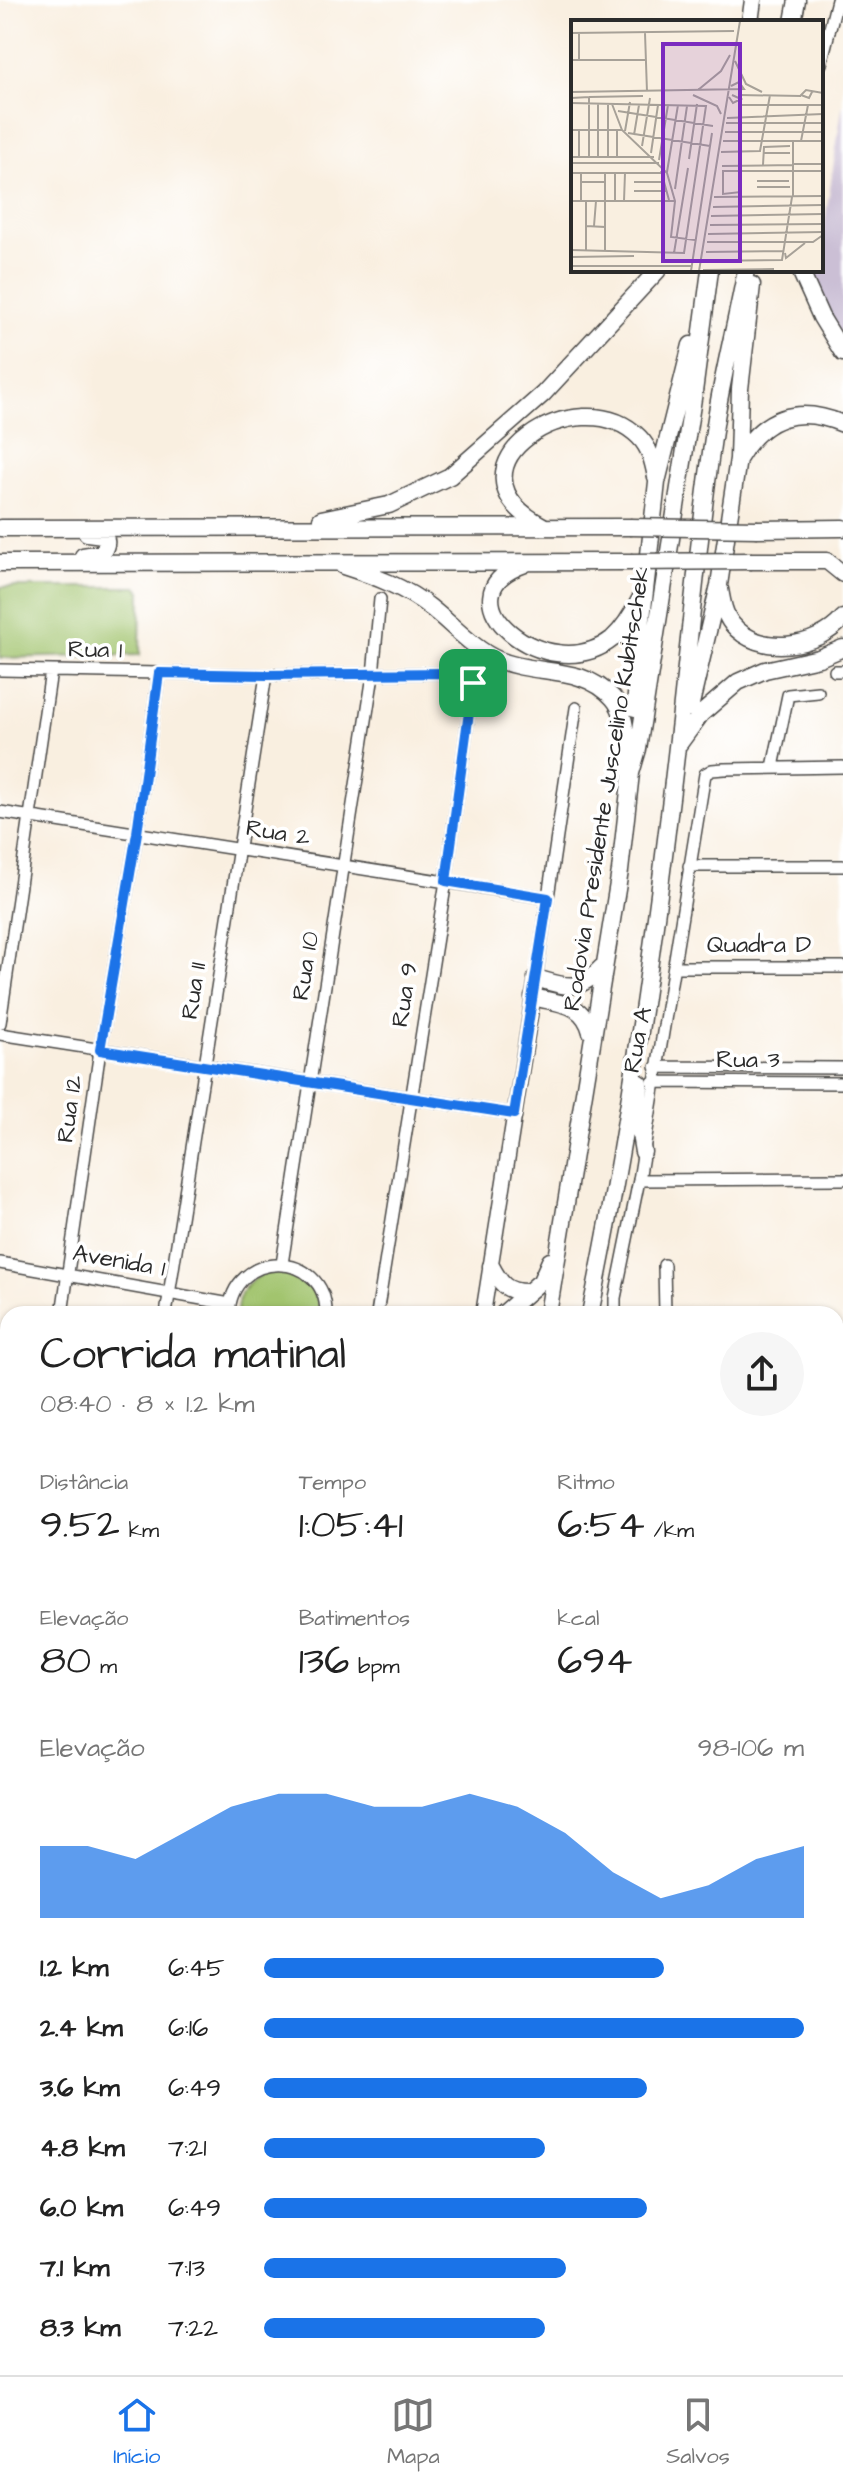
<!DOCTYPE html>
<html lang="pt">
<meta charset="utf-8">
<style>
:root{--surface:#fff;--page:#f6f6f6;--text:#222;--muted:#767676;--line:#e0e0e0;--accent:#1a73e8}
body{margin:0;font-family:"Architects Daughter",sans-serif;background:var(--page);color:var(--text);height:100vh;display:flex;flex-direction:column;font-size:30px;white-space:nowrap}
*{box-sizing:border-box;margin:0}
p{font-size:26px;color:var(--muted)}
.icon{flex:none;width:44px;height:44px;fill:none;stroke:currentColor;stroke-width:2;stroke-linecap:round;stroke-linejoin:round}
.map{position:relative;flex:1;overflow:hidden}
.details{position:absolute;left:0px;top:1306px;width:844px;height:1070px;display:flex;flex-direction:column;background:var(--surface);border-radius:24px 24px 0 0;box-shadow:0 2px 6px #0004}
.details>*{flex:none}
.pin{position:absolute;display:grid;place-items:center;width:68px;height:68px;color:#fff;margin:-34px;border-radius:16px;box-shadow:0 4px 12px #0006}
.round{display:grid;place-items:center;flex:none;width:84px;height:84px;border-radius:42px;background:var(--page)}
.head{display:flex;align-items:center;justify-content:space-between;height:136px;padding:0 40px}
h1{font-size:44px;font-weight:600;line-height:60px}
.figures{display:grid;grid-template-columns:repeat(3,1fr);gap:12px;height:136px;padding:8px 40px}
.figures div{display:grid;align-content:center}
.figures b{font-size:40px;font-weight:600}
.figures small{font-size:22px;font-weight:400}
.figures p{font-size:22px}
.chart{height:224px;padding:16px 40px}
.chart p{display:flex;justify-content:space-between}
.chart svg{width:100%;height:144px;margin-top:8px;fill:var(--accent);opacity:.7}
ul{padding:0 40px;list-style:none;font-size:26px}
li{display:grid;grid-template-columns:128px 96px 1fr;align-items:center;height:60px}
li i{height:20px;border-radius:10px;background:var(--accent)}
.tab-bar{display:flex;justify-content:space-around;align-items:center;height:112px;border-top:2px solid var(--line);background:var(--surface);font-size:22px;color:var(--muted)}
.tab-bar a{display:grid;justify-items:center;gap:4px}
.tab-bar .active{color:var(--accent)}
.map>svg:first-child{display:block}
.built{fill:#ecd1ea}
.industrial{fill:#cbbfd5}
.green{fill:#a2c46e;stroke:#66784c;stroke-width:2}
.lines{fill:none;stroke-linecap:round;stroke-linejoin:round}
.minor-casing{stroke:#4a4846;stroke-width:14}
.major-casing{stroke:#4a4846;stroke-width:17}
.highway-casing{stroke:#4a4846;stroke-width:19}
.minor{stroke:#fff;stroke-width:11}
.major{stroke:#fff;stroke-width:14}
.highway{stroke:#fff;stroke-width:16}
.highway-bridge-casing{stroke:#4a4846;stroke-width:19;stroke-linecap:butt}
.highway-bridge{stroke:#fff;stroke-width:16}
.route-casing{stroke:#fff;stroke-width:16}
.route{stroke:#1a73e8;stroke-width:10}
.labels{text-anchor:middle;dominant-baseline:central;stroke-width:7;stroke-linejoin:round;paint-order:stroke}
.street-label{font-size:24px;fill:#2b2b2b;stroke:#fff}
.inset-road{fill:none;stroke:#a7a198;stroke-width:2}
.view{fill:#7b2cbf;fill-opacity:0.15;stroke:#7b2cbf;stroke-width:4}
.inset-edge{fill:none;stroke:#2b2b2b;stroke-width:4}
</style>
<div class="map">
<svg width="843" height="2375" viewBox="0 0 843 2375">
<rect width="100%" height="100%" fill="#fff"/>
<filter id="ink" filterUnits="userSpaceOnUse"><feTurbulence type="fractalNoise" baseFrequency=".0125" numOctaves="2"/><feDisplacementMap in="SourceGraphic" scale="16" xChannelSelector="R" yChannelSelector="G"/><feConvolveMatrix kernelMatrix="1 2 1 2 8 2 1 2 1" color-interpolation-filters="sRGB"/></filter>
<filter id="wash" filterUnits="userSpaceOnUse"><feTurbulence type="fractalNoise" baseFrequency=".006" numOctaves="4" result="noise"/><feDisplacementMap in="SourceGraphic" scale="32" xChannelSelector="R" yChannelSelector="G"/><feGaussianBlur stdDeviation="1.8" result="paint"/><feColorMatrix in="noise" values="0 0 0 0 0 0 0 0 0 0 0 0 0 0 0 0 0 1.4 0 .05"/><feComposite in="paint" operator="in"/></filter>
<g filter="url(#wash)">
<rect width="100%" height="100%" fill="#f9efe0"/>
<path class="built" d="M0,2134H8V2278H0Z"/>
<path class="industrial" d="M843,103V337L813,300L817,270H821V247Z"/>
<path class="green" d="M0,587H137L141,591L140,655L0,658Z
M272,1271C298,1271 319,1286 320,1314H237C236,1291 251,1277 272,1271Z"/>
</g>
<g filter="url(#ink)">
<g class="lines">
<defs>
<path id="minor" d="M821,64L837,0
M0,670L266,675L445,673L461,675L473,683L446,881L377,1314
M835,671H843
M773,767L788,695L818,692
M0,812L548,898
M689,866H843
M674,967H843
M536,978L576,708
M0,1023L51,671
M0,1034L514,1114
M656,1067L843,1068
M653,1082L843,1083
M639,1180L843,1179
M0,1263L230,1304
M282,1264L373,675L380,599
M664,1265L665,1314
M62,1314L100,1050L137,833L159,673
M166,1314L266,675
M229,1314C231,1248 327,1249 326,1314
M615,1314V1298L639,1180L705,774L712,770L724,769L843,767
M836,1329H843
M0,1349L8,1360
M836,1398H843
M0,1454L8,1475
M0,1507H8
M0,1608H8
M836,1634L843,1627
M836,1674H843
M0,1716H8
M836,1774L843,1773
M836,1874H843
M836,1972H843
M836,2074H843
M836,2170H843
M836,2269L843,2268
M0,2285H8
M0,2321H8
M109,2368V2375
M417,2375L843,2371"/>
<path id="major" d="M483,1314L536,978
M320,2375L321,2368"/>
<path id="highway" d="M750,22L753,0
M793,22L797,0
M800,270L821,317L843,353
M739,458C763,416 798,405 843,424
M321,519L389,505L450,476L543,394L658,270
M543,526C434,468 580,376 639,437C650,448 653,462 656,477
M0,528L630,527
M758,529L843,528
M83,556L102,553C106,547 109,541 103,535L87,533
M752,561H827L843,574
M0,563L631,562
M525,564C434,596 548,690 612,639C624,628 633,613 640,599
M343,566C374,576 405,587 431,608C452,624 474,650 499,660C537,676 582,664 613,698C629,716 625,745 630,768
M720,589C722,601 724,614 732,624C759,657 818,648 843,618
M635,708L642,618L657,482L691,345
M690,708L719,585L738,459L740,389L752,285
M679,744L701,714L738,682L765,670L819,658L843,648
M536,978C567,987 578,993 602,967
M533,997C560,1004 583,1002 591,1032
M640,1083L639,1128L643,1152
M491,1266C500,1283 506,1292 526,1292
M503,1314L541,1281L550,1261
M548,1314L620,871L631,773L638,749L694,392L710,270
M590,1314C629,1127 655,938 677,747C690,638 699,527 716,418C724,368 737,319 746,270
M388,2375L390,2368
M417,2375V2368"/>
</defs>
<use href="#minor" class="minor-casing"/>
<use href="#major" class="major-casing"/>
<use href="#highway" class="highway-casing"/>
<use href="#minor" class="minor"/>
<use href="#major" class="major"/>
<use href="#highway" class="highway"/>
<defs>
<path id="highway-bridge" d="M630,527L758,529
M631,562L752,561"/>
</defs>
<use href="#highway-bridge" class="highway-bridge-casing"/>
<use href="#highway-bridge" class="highway-bridge"/>
</g>
</g>
<g class="lines" filter="url(#ink)">
<defs>
<path id="route" d="M159,673L266,675L445,673L461,675L473,683L446,881L548,898L514,1114L100,1050L137,833Z"/>
</defs>
<use href="#route" class="route-casing"/>
<use href="#route" class="route"/>
</g>
<g class="labels">
<g class="street-label">
<text transform="translate(95 650) rotate(1)">Rua 1</text>
<text transform="translate(607 789) rotate(-81)">Rodovia Presidente Juscelino Kubitschek</text>
<text transform="translate(278 833) rotate(9)">Rua 2</text>
<text x="759" y="945">Quadra D</text>
<text transform="translate(306 966) rotate(-81)">Rua 10</text>
<text transform="translate(194 991) rotate(-81)">Rua 11</text>
<text transform="translate(405 995) rotate(-81)">Rua 9</text>
<text transform="translate(638 1040) rotate(-79)">Rua A</text>
<text x="748" y="1060">Rua 3</text>
<text transform="translate(70 1109) rotate(-82)">Rua 12</text>
<text transform="translate(119 1261) rotate(10)">Avenida 1</text>
</g>
</g>
<g transform="translate(571 20)">
<rect width="252" height="252" fill="#f9efe0"/>
<path class="inset-road" d="M0,13L163,11M8,13V40M74,13L76,72M0,40H74M164,41L175,64L191,72M127,70L150,51L159,35M0,72L173,69L168,62L160,66M241,72L238,78L230,75L235,70L252,73M122,75L146,86L150,94M168,75L230,76M18,77L72,76M158,77L162,83L170,79L161,75M0,78L18,77V137M0,83L135,86L113,233M27,84V137M37,84V137M41,84L51,110L96,153L104,181L100,217L124,220M168,85H252M47,91L142,106M156,98L252,94M155,103H252M0,110H51M46,110V137M54,111L59,82M154,112H252M57,113L139,126M63,115L68,85M152,121H252M222,121V176M230,121L237,85M71,126L79,78M150,132L189,131L199,75M80,133L87,85M192,133H219M0,137H83M8,137V110M118,139L126,84M88,140L97,85M0,143H88M222,144H252M192,145L193,127L219,126M151,146L222,145M90,151L98,180M151,151H252M96,152L107,85M152,152V174L170,172M0,153H91M186,161H218M9,162H34M63,162H94M186,167H219M104,169L116,86M63,171H96M143,177L252,176M0,181H104M10,181V153M15,181V230M44,181V153M53,181L54,153M142,187L252,185M140,196L252,194M139,205L252,204M15,206L34,207V230M23,206L25,181M34,207V153M137,214L252,212M136,222H242L252,215M0,230L114,233M135,232L213,231M103,233L117,148M214,233L215,238L234,223M0,237L63,236M130,241L211,240L221,177M0,246H121M132,250L203,249M120,251L141,113M128,251L169,1"/>
<path class="view" d="M92,24H169V241H92Z"/>
<rect width="252" height="252" class="inset-edge"/>
</g>
</svg>
<div class="pin" style="left:473px;top:683px;background:#1e9e55"><svg class="icon" aria-label="arrive" viewBox="0 0 24 24"><path d="M6 21V4h12l-3 4 3 4H6"/></svg></div>
<section class="details">
<div class="head"><div><h1>Corrida matinal</h1><p>08:40 · 8 × 1.2 km</p></div><a class="round"><svg class="icon" aria-label="share" viewBox="0 0 24 24"><path d="M12 15V3M7 8l5-5 5 5M5 13v7h14v-7"/></svg></a></div>
<div class="figures">
<div><p>Distância</p><b>9.52<small> km</small></b></div>
<div><p>Tempo</p><b>1:05:41</b></div>
<div><p>Ritmo</p><b>6:54<small> /km</small></b></div>
</div>
<div class="figures">
<div><p>Elevação</p><b>80<small> m</small></b></div>
<div><p>Batimentos</p><b>136<small> bpm</small></b></div>
<div><p>kcal</p><b>694</b></div>
</div>
<div class="chart"><p><span>Elevação</span>98–106 m</p>
<svg viewBox="0 0 160 44" preserveAspectRatio="none"><path d="M0 44V22L10 22L20 26L30 18L40 10L50 6L60 6L70 10L80 10L90 6L100 10L110 18L120 30L130 38L140 34L150 26L160 22V44z"/></svg>
</div>
<ul>
<li><b>1.2 km</b>6:45<i style="width:74%"></i></li>
<li><b>2.4 km</b>6:16<i style="width:100%"></i></li>
<li><b>3.6 km</b>6:49<i style="width:71%"></i></li>
<li><b>4.8 km</b>7:21<i style="width:52%"></i></li>
<li><b>6.0 km</b>6:49<i style="width:71%"></i></li>
<li><b>7.1 km</b>7:13<i style="width:56%"></i></li>
<li><b>8.3 km</b>7:22<i style="width:52%"></i></li>
</ul>
</section>
</div>
<nav class="tab-bar">
<a class="active"><svg class="icon" aria-label="home" viewBox="0 0 24 24"><path d="M3 11l9-7 9 7M6 9v11h12V9"/></svg>Início</a>
<a><svg class="icon" aria-label="map" viewBox="0 0 24 24"><path d="M3 6l6-2 6 2 6-2v14l-6 2-6-2-6 2zM9 4v14M15 6v14"/></svg>Mapa</a>
<a><svg class="icon" aria-label="saved" viewBox="0 0 24 24"><path d="M7 4h10v16l-5-4-5 4z"/></svg>Salvos</a>
</nav>
